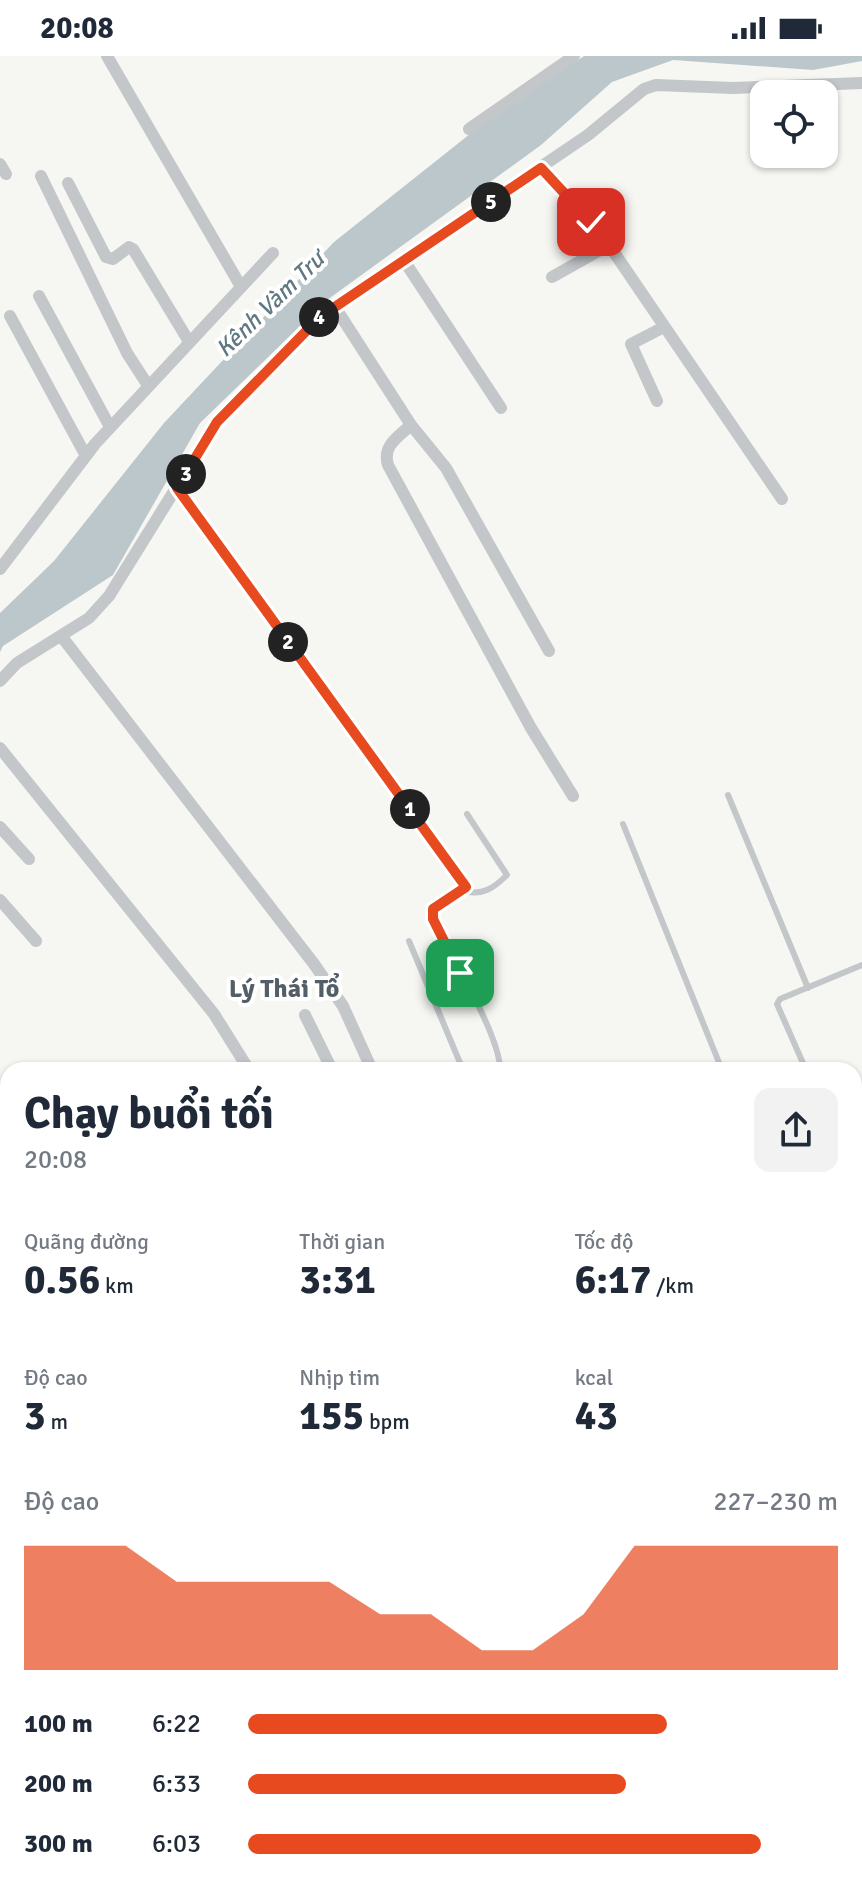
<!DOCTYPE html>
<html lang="vi">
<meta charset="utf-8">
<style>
:root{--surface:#fff;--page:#f2f2f3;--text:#1f2937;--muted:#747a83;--accent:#e84a1f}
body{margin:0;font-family:Signika,sans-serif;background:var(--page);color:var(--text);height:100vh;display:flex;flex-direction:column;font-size:30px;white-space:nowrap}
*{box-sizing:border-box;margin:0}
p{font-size:26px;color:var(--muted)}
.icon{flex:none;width:44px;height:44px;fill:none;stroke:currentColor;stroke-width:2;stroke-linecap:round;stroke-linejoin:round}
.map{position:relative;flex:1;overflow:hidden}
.details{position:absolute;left:0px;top:1006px;width:862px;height:830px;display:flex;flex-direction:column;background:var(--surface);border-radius:24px 24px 0 0;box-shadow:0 2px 6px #0004}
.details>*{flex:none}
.buttons{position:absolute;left:750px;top:24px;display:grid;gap:16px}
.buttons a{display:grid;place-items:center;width:88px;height:88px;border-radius:16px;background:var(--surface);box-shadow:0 2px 6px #0004;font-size:40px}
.pin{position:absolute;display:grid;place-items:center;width:68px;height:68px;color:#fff;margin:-34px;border-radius:16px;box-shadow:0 4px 12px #0006}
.km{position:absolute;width:40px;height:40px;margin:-20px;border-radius:50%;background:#222;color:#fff;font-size:22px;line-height:40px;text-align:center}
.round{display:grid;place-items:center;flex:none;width:84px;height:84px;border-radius:16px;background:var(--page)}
.summary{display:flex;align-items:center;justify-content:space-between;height:136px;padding:0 24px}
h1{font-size:44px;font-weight:800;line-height:60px}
.figures{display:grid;grid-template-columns:repeat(3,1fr);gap:12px;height:136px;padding:8px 24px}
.figures div{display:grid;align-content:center}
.figures b{font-size:40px;font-weight:800}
.figures small{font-size:22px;font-weight:400}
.figures p{font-size:22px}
.chart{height:224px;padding:16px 24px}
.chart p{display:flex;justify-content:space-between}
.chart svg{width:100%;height:144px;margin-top:8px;fill:var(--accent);opacity:.7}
ul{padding:0 24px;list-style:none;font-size:26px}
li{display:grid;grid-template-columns:128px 96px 1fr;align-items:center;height:60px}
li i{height:20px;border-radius:10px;background:var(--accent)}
.status{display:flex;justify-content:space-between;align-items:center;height:56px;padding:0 40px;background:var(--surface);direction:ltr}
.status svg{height:22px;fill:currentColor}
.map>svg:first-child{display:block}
.built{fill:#e6e7e5}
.water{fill:#bbc7cb}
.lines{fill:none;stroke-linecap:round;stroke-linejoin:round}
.secondary-casing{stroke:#b3b9bd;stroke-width:22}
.service{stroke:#c3c7ca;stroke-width:6}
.minor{stroke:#c3c7ca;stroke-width:12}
.secondary{stroke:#fff;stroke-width:18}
.route-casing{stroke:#fff;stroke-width:16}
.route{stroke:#e84a1f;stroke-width:10}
.labels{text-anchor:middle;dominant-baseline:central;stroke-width:8;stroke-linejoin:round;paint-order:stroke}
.water-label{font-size:24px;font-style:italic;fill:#5f7881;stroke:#fff}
.quarter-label{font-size:26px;font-weight:bold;fill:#525f69;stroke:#fff}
</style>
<div class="status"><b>20:08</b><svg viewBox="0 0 49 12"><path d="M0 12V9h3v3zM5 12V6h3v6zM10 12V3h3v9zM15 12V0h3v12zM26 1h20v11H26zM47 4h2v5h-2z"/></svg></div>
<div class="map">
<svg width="862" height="1835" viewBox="0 0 862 1835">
<rect width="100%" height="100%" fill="#f6f6f2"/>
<path class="built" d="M8,1090V1187L0,1171V1093Z
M854,1340L862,1358V1531L854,1535Z"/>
<path class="water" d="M584,0H862V5L813,14L673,4L612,26L541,89L327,244L200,367L113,519L3,590L0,596V557L54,505L164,367L334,186L480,70Z"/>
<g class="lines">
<defs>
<path id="secondary" d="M854,1098L862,1095
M0,1480L8,1477"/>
</defs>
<use href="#secondary" class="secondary-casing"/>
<path class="service" d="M177,432L466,831L433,853V863C449,896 501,981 500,1014
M728,739L808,932
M623,768L722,1014
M465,835C482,840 494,832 507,819L467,758
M409,885L463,1014
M806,1014L777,948L780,943L862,909
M0,1132L8,1127
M0,1619L8,1641
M854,1796L862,1813
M77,1828L78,1830
M277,1835L293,1828
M602,1835L613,1828"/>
<path class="minor" d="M107,0L240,229
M469,73L574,0
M0,108L6,118
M541,112L609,189L782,443
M41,120L127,297L147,328
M68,127L106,201L113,203L129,191L133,193L188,284
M405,206L501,352
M552,221L609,189
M39,240L110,371
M335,251L411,369L446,412L549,595
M10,260L86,400
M657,345L631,288L664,271
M411,369C398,381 382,390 388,409L531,672L573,740
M0,513L95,388L273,197
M62,581L314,908L343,950L372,1014
M0,625L17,607L89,562L109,540L217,366L320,261L588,79L644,33L656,29L733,32L862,27
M0,692L214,958L249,1014
M0,771L29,803
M0,844L36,885
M305,959L332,1014
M0,1202L8,1219
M854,1323L862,1340
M0,1374L8,1371
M854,1562L862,1558
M0,1746L8,1742
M542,1828L545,1835"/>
<use href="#secondary" class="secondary"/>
</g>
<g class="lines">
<defs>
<path id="route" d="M460,917L433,863V853L466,831L177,432L217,366L320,261L541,112L591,166"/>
</defs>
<use href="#route" class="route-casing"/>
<use href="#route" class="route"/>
</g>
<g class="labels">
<g class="water-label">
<text transform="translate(270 248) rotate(-44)">Kênh Vàm Trư</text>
</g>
<g class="quarter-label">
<text x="284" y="933">Lý Thái Tổ</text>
</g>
</g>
</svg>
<div class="buttons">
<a><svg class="icon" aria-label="locate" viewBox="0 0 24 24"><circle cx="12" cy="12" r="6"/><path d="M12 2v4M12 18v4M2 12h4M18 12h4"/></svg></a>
</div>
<div class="pin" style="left:460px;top:917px;background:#1e9e55"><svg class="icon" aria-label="arrive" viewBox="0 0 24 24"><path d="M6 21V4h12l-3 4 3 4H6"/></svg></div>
<div class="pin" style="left:591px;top:166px;background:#d93025"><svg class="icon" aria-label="check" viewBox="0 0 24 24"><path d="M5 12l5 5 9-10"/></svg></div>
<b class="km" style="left:410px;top:753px">1</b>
<b class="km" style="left:288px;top:586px">2</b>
<b class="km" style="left:186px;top:418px">3</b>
<b class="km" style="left:319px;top:261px">4</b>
<b class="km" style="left:491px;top:146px">5</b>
<section class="details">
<div class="summary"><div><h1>Chạy buổi tối</h1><p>20:08</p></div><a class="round"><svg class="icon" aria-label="share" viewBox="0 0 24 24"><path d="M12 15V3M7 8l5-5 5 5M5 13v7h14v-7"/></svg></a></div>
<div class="figures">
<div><p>Quãng đường</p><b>0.56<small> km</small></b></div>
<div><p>Thời gian</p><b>3:31</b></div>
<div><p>Tốc độ</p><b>6:17<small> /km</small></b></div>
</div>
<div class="figures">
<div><p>Độ cao</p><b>3<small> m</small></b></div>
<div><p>Nhịp tim</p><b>155<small> bpm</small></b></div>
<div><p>kcal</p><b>43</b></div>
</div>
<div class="chart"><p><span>Độ cao</span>227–230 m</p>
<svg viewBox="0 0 160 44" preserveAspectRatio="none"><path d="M0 44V6L10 6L20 6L30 17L40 17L50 17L60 17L70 27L80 27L90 38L100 38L110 27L120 6L130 6L140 6L150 6L160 6V44z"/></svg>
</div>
<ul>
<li><b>100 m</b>6:22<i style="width:71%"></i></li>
<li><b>200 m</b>6:33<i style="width:64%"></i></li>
<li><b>300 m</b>6:03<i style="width:87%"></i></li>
</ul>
</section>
</div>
